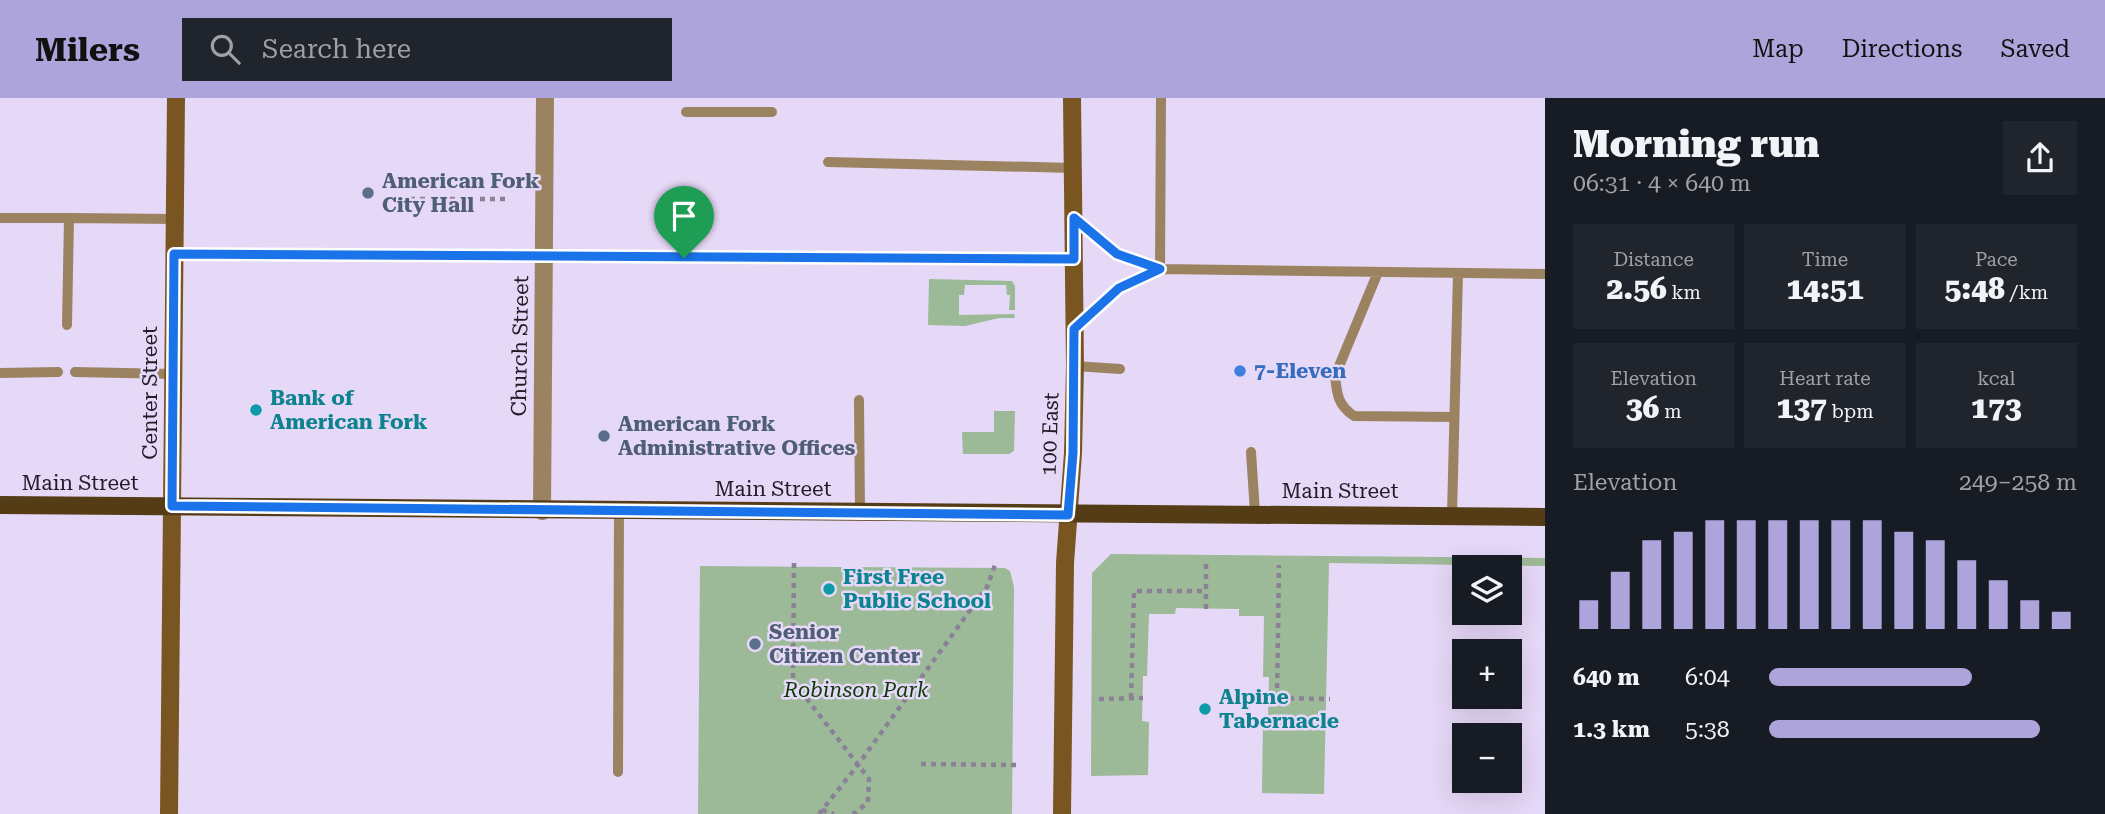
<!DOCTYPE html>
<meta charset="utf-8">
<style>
:root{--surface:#171b24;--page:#20242c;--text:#f1f3f6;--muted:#9ea1a6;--accent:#ada4db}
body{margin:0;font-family:"Roboto Serif",serif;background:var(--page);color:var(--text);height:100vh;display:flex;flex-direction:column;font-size:26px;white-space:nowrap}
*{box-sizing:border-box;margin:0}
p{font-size:23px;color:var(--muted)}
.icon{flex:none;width:38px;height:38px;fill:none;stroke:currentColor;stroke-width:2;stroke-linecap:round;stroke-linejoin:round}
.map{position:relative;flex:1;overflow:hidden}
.side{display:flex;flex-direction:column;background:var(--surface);width:560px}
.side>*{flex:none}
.tools{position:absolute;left:1452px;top:457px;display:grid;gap:14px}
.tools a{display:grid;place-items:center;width:70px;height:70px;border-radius:0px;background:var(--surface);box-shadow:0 7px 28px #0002;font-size:35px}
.pin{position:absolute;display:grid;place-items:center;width:60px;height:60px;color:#fff;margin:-72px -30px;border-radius:50% 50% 50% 0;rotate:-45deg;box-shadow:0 0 7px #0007}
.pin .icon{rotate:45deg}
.round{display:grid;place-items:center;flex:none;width:74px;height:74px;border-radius:0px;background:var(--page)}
.summary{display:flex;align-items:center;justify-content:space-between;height:119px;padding:0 28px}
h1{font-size:38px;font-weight:800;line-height:52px}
.metrics{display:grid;grid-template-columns:repeat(3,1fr);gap:10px;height:119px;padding:7px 28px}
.metrics div{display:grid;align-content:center;border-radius:0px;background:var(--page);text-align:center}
.metrics b{font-size:30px;font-weight:800}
.metrics small{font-size:19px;font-weight:400}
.metrics p{font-size:19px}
.chart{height:196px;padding:14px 28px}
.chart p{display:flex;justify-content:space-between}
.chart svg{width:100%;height:126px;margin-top:7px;stroke:var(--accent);stroke-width:6}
ul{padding:0 28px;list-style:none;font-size:23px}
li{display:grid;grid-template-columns:112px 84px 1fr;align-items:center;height:52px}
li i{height:18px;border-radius:9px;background:var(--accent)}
header{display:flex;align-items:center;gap:42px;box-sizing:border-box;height:98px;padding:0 35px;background:var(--accent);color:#111}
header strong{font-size:33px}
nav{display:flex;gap:38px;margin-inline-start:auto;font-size:24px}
.search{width:490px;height:63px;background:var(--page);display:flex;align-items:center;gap:18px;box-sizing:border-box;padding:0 24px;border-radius:0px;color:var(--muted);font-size:26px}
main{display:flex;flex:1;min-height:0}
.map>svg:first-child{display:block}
.green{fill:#9cb998}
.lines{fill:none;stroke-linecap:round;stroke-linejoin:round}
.path{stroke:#8b8197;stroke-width:4.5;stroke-dasharray:5 5;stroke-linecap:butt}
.lane{stroke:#9b8362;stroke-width:10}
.street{stroke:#9b8362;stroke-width:18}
.secondary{stroke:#795621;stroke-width:18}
.primary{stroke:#543c17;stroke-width:18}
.route-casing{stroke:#fff;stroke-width:14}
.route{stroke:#1a73e8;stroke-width:9}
.service-dot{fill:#5c6f8a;stroke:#e6d8f7;stroke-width:2.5}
.shop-dot{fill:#3f7fe0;stroke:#e6d8f7;stroke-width:2.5}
.culture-dot{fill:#0f9aa8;stroke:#e6d8f7;stroke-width:2.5}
.labels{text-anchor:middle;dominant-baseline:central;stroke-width:5;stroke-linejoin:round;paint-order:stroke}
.service-label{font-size:21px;font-weight:bold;fill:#4e5e75;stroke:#e6d8f7;text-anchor:start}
.street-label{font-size:21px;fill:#211c27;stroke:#e6d8f7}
.shop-label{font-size:21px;font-weight:bold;fill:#366cbe;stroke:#e6d8f7;text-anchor:start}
.culture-label{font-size:21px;font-weight:bold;fill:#0d838f;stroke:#e6d8f7;text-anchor:start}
.park-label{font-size:21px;font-style:italic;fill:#0c3b08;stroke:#e6d8f7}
</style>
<header>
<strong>Milers</strong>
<div class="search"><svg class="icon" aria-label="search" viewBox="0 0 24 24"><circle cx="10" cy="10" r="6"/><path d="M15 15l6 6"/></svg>Search here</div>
<nav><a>Map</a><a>Directions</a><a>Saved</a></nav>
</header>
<main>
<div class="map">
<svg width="1545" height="716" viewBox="0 0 1545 716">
<rect width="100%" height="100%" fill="#e6d8f7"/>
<path class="green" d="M929,181L1012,183L1015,188V212H1009L1010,197H1007L1006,187H965L964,197H959V217L1014,216L1015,220H999L965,228L928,227Z
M994,313H1015L1014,353L1009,356H963L962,334H994Z
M1111,456L1545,460V468L1329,465L1324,696L1262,695L1263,622H1268L1269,579H1263L1264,518H1239V511L1176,510L1175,516H1149L1147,578H1143L1142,623L1149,624L1148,677L1091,678L1092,475Z
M700,468L1005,470L1010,473L1014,489L1012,716H698Z"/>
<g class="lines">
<path class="path" d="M400,101H507
M794,465L793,583L869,681L868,704L855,715L847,716
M1206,511V466
M1131,600L1134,493H1206
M1269,600L1330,601
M1277,600L1279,467
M1099,601L1143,600
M921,666L1016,667
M822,712L834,716
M819,716L857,668L987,489L995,467"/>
<path class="lane" d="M1161,0L1160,171L1545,176
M686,14H772
M828,64L1073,70
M0,120H69
M1074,120L1117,156L1160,171L1119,190L1074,231
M174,156L1074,161
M1378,174L1335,278C1337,297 1338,307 1354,318L1454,319
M67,227L69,120L174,121
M1075,268L1120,271
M75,274L173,276
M0,275L58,274
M859,302L860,415
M1251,354L1255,415
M1452,417L1458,175
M618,674L619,413"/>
<path class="street" d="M542,413L545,0"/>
<path class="secondary" d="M169,716L176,0
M1062,716L1065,465L1073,355L1075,268L1072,0"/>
<path class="primary" d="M0,407L1545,419"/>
</g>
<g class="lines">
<defs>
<path id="route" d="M1074,120L1117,156L1160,171L1119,190L1074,231L1073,355L1068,417L172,408L174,156L1074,161Z"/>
</defs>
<use href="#route" class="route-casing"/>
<use href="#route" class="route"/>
</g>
<g class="service-dot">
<circle cx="368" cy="95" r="7"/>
<circle cx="604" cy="338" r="7"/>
<circle cx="755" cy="546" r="7"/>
</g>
<circle class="shop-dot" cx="1240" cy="273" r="7"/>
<g class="culture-dot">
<circle cx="256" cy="312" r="7"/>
<circle cx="829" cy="491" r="7"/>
<circle cx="1205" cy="611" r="7"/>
</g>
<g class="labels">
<g class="service-label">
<text x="382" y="83">American Fork<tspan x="382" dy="24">City Hall</tspan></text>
<text x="618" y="326">American Fork<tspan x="618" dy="24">Administrative Offices</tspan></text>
<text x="769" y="534">Senior<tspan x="769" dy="24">Citizen Center</tspan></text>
</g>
<g class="street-label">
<text transform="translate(520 248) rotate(-89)">Church Street</text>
<text transform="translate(150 295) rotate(-90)">Center Street</text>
<text transform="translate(1050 336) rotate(-88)">100 East</text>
<text x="80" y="385">Main Street</text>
<text x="773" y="391">Main Street</text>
<text x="1340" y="393">Main Street</text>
</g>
<g class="shop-label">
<text x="1254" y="273">7-Eleven</text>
</g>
<g class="culture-label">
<text x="270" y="300">Bank of<tspan x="270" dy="24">American Fork</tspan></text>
<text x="843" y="479">First Free<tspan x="843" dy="24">Public School</tspan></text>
<text x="1219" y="599">Alpine<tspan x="1219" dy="24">Tabernacle</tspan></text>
</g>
<g class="park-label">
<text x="856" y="592">Robinson Park</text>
</g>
</g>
</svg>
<div class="tools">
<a><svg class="icon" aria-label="layers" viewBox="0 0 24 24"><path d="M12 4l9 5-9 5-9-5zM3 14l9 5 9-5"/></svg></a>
<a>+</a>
<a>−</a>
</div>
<div class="pin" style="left:684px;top:160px;background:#1e9e55"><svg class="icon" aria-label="arrive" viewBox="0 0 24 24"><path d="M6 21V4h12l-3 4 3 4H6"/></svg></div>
</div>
<section class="side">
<div class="summary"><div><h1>Morning run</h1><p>06:31 · 4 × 640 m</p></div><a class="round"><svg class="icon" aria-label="share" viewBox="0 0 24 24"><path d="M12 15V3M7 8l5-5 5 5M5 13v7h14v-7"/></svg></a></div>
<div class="metrics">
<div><p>Distance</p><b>2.56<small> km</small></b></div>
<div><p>Time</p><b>14:51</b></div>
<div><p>Pace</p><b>5:48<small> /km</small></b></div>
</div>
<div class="metrics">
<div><p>Elevation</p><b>36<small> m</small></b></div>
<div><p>Heart rate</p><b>137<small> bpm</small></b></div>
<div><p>kcal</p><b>173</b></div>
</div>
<div class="chart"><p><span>Elevation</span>249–258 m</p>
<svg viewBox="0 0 160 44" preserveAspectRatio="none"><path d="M5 44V34M15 44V24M25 44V13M35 44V10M45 44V6M55 44V6M65 44V6M75 44V6M85 44V6M95 44V6M105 44V10M115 44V13M125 44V20M135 44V27M145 44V34M155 44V38"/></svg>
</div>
<ul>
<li><b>640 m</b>6:04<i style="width:66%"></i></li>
<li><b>1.3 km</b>5:38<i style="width:88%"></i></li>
</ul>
</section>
</main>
